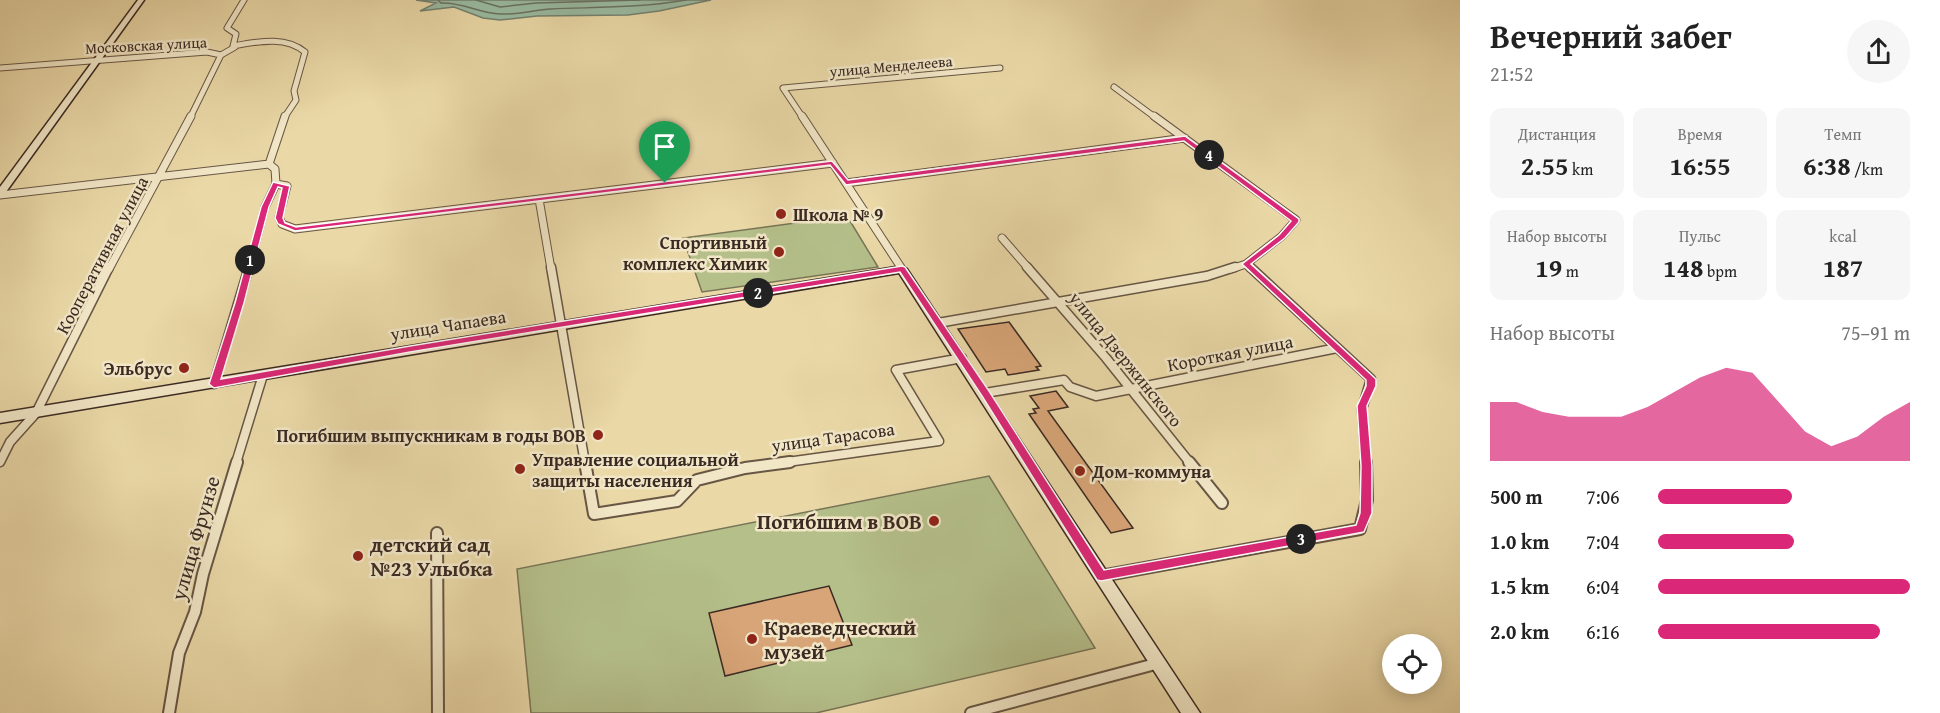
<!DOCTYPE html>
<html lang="ru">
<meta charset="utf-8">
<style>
:root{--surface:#fff;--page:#f6f6f6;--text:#222;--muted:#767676;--accent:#db2777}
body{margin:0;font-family:"Gentium Book Plus",serif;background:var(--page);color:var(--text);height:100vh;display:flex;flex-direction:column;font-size:22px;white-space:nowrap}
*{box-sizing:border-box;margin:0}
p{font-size:20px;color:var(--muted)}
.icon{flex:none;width:33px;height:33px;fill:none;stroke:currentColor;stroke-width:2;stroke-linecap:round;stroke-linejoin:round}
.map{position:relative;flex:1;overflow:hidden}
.drawer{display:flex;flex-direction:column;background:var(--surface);width:480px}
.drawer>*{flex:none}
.buttons{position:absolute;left:1382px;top:634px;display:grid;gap:12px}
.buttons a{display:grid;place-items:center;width:60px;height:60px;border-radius:50%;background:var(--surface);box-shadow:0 3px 15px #0003;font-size:30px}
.pin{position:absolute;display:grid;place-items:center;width:51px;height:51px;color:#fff;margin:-62px -26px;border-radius:50% 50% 50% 0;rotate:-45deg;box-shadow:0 0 6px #0007}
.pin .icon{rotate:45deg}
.km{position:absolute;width:30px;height:30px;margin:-15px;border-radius:50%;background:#222;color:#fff;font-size:16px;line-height:30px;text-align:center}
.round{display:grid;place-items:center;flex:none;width:63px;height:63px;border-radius:32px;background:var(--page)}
.headline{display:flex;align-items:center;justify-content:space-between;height:102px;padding:0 30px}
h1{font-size:33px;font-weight:700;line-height:45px}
.figures{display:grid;grid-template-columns:repeat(3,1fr);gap:9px;height:102px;padding:6px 30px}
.figures div{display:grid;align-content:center;border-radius:12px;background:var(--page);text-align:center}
.figures b{font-size:26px;font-weight:700}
.figures small{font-size:16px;font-weight:400}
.figures p{font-size:16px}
.chart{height:168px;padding:12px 30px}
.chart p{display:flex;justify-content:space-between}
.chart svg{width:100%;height:108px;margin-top:6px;fill:var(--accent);opacity:.7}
ul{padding:0 30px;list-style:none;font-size:20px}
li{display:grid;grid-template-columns:96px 72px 1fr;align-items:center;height:45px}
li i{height:15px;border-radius:8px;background:var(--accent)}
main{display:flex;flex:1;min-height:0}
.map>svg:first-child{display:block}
.green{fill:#b4bf8a;stroke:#787456;stroke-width:1.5}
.water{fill:#99bba2;stroke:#73816f;stroke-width:1.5}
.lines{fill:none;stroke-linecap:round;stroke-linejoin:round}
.shore{stroke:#6a7262;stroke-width:1.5}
.building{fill:#d8a578;stroke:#3b2a23;stroke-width:1.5}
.street-far3-casing{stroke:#675644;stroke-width:7}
.street-far2-casing{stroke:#675644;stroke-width:9}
.street-far1-casing{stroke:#675644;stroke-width:11}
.street-casing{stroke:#675644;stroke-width:14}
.secondary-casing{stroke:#3b2a23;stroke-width:3}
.street-far3{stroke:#f1e6c6;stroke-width:5}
.street-far2{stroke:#f1e6c6;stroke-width:7}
.street-far1{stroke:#f1e6c6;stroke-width:8}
.street{stroke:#f1e6c6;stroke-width:10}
.secondary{fill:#f1e6c6;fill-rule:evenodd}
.route{fill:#db2777;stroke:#fff;stroke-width:1.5;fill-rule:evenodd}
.poi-dot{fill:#8f2418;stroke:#f1e6c6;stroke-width:2}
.labels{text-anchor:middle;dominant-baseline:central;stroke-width:5;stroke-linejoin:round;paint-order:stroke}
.far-street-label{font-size:15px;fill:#3b2a23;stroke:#f1e6c6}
.poi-label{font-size:18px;font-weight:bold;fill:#3b2a23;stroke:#f1e6c6;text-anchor:start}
.street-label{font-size:18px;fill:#3b2a23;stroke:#f1e6c6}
.near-poi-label{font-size:21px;font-weight:bold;fill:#3b2a23;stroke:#f1e6c6;text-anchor:start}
.near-street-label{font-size:21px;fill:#3b2a23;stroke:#f1e6c6}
</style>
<main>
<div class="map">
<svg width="1460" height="713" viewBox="0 0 1460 713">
<rect width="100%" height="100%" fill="#ead8a7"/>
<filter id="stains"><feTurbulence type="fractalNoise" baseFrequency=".00333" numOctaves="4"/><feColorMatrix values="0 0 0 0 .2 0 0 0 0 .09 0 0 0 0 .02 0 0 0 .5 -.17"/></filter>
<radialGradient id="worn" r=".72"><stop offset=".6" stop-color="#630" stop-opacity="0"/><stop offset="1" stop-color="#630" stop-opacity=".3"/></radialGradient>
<path class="green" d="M847,216L878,267L702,292L683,238Z
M989,476L1095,648L816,713H531L517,569Z"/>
<path class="water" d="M416,0H711L659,11L628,15L537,16L500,20L483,18L454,7L420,11L436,3Z"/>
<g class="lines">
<path class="shore" d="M438,0L441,3C462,2 479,13 500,14C517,15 534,10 551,9C596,7 641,8 686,0
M476,0L500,7L536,3L640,0"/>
</g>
<path class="building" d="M1009,322L1041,366L1036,367L1039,370L1008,375L1005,369L986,372L958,329Z
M1056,391L1068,407L1048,411L1133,528L1111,533L1029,414L1036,413L1033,409L1039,408L1030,396Z
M829,586L852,645L725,676L709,613Z"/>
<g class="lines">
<defs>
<path id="street-far3" d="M233,46L236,34L227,28L244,0
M0,68L207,52L221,55L235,47L233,46C257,42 285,35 305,52L294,91L296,100L284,118
M1114,87L1156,118
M190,118L221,55
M803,118L783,88L1000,68"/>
<path id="street-far2" d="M802,116L902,269
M1154,116L1296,220L1282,236L1246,264L1251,269
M846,183L1185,138
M276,184L287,186L279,217L282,224L295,229L833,163
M0,195L269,164
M539,199L551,269
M1002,238L1029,269
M109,269L191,116
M249,269L265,207L276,184L275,169L269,164L285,116
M1231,269L1246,264"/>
<path id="street-far1" d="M551,267L585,463
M1027,267L1106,358L1190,463
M1250,267L1371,379L1362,409L1366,463
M938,323L1207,276L1235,267
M214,384L249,267
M985,393L1064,380L1070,387L1096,396L1337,348
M0,462L10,442L36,413L109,267
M236,463L263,375
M780,463L939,441L896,370L962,358"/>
<path id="street" d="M585,462L594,514L677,501L697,480L745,468L790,462
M1189,462L1222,503
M437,533L438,713
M1101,576L1360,529L1367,500L1366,462
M169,713L179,653L195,612L203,574L237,462
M971,713L1159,663"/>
<path id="secondary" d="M138,0H144L3,196L0,197V187Z
M902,266L907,269L1200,713H1181L899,273L0,423V413Z"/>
</defs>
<use href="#street-far3" class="street-far3-casing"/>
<use href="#street-far2" class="street-far2-casing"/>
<use href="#street-far1" class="street-far1-casing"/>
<use href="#street" class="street-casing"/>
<use href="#secondary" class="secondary-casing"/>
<use href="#street-far3" class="street-far3"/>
<use href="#street-far2" class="street-far2"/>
<use href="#street-far1" class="street-far1"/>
<use href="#street" class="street"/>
<use href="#secondary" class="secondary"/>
</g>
<path class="route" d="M1185,136L1299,219V222L1285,238L1251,264L1376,379V386L1367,406L1372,466V513L1364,532L1101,581L1097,580L982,396L900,272L410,352L214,388L209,384L235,303L261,207L273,182L290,186L283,218L285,223L296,227L832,161L848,180ZM1184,141L1291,221L1279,235L1242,264L1366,380V386L1357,406L1361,466L1360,513L1356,525L1104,570L989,391L905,267L902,266L410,346L221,379L244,303L269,207L278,187L282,188L275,218L278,224L295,231L830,165L846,185Z"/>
<g class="poi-dot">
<circle cx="781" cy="214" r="6"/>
<circle cx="779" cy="252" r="6"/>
<circle cx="184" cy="368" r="6"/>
<circle cx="598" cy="435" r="6"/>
<circle cx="520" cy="469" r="6"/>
<circle cx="1080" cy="471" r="6"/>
<circle cx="934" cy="521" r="6"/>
<circle cx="358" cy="556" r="6"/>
<circle cx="752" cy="639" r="6"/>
</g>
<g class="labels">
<g class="far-street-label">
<text transform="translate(146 45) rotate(-3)">Московская улица</text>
<text transform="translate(891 66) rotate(-5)">улица Менделеева</text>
</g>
<g class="poi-label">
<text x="793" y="214">Школа № 9</text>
<text x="767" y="242" text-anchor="end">Спортивный<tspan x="767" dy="21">комплекс Химик</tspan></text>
<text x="172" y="368" text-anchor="end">Эльбрус</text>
<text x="586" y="435" text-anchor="end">Погибшим выпускникам в годы ВОВ</text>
<text x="532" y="459">Управление социальной<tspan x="532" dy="21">защиты населения</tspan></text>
<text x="1092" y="471">Дом-коммуна</text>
</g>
<g class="street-label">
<text transform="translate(102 255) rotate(-62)">Кооперативная улица</text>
<text transform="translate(448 325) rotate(-9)">улица Чапаева</text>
<text transform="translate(1230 353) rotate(-11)">Короткая улица</text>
<text transform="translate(1126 359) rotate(51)">улица Дзержинского</text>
<text transform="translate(833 437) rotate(-8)">улица Тарасова</text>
</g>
<g class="near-poi-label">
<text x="922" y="521" text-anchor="end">Погибшим в ВОВ</text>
<text x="370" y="544">детский сад<tspan x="370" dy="24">№23 Улыбка</tspan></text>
<text x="764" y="627">Краеведческий<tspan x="764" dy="24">музей</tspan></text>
</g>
<g class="near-street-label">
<text transform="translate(195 538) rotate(-74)">улица Фрунзе</text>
</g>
</g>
<rect width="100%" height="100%" filter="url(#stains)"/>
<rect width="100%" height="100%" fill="url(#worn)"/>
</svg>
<div class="buttons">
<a><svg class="icon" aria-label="locate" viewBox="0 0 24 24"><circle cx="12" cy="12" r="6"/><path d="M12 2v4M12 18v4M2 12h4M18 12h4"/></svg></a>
</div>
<div class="pin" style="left:665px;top:183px;background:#1e9e55"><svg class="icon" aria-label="arrive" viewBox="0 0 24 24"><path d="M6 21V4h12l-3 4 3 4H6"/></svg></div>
<b class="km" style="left:250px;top:260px">1</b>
<b class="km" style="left:758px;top:293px">2</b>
<b class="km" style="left:1301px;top:539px">3</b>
<b class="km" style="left:1209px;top:155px">4</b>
</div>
<section class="drawer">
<div class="headline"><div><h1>Вечерний забег</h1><p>21:52</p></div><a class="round"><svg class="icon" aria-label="share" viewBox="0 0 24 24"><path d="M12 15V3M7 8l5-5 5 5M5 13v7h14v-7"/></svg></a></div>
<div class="figures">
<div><p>Дистанция</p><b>2.55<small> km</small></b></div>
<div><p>Время</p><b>16:55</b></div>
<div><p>Темп</p><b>6:38<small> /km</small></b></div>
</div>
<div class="figures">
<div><p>Набор высоты</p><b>19<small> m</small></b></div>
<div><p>Пульс</p><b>148<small> bpm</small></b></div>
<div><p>kcal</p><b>187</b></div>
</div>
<div class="chart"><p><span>Набор высоты</span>75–91 m</p>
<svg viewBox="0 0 160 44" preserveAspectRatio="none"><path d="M0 44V20L10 20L20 24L30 26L40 26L50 26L60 22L70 16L80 10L90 6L100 8L110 20L120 32L130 38L140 34L150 26L160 20V44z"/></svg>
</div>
<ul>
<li><b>500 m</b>7:06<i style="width:53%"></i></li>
<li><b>1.0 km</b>7:04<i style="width:54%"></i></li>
<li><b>1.5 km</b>6:04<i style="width:100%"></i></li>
<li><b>2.0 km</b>6:16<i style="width:88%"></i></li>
</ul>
</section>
</main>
